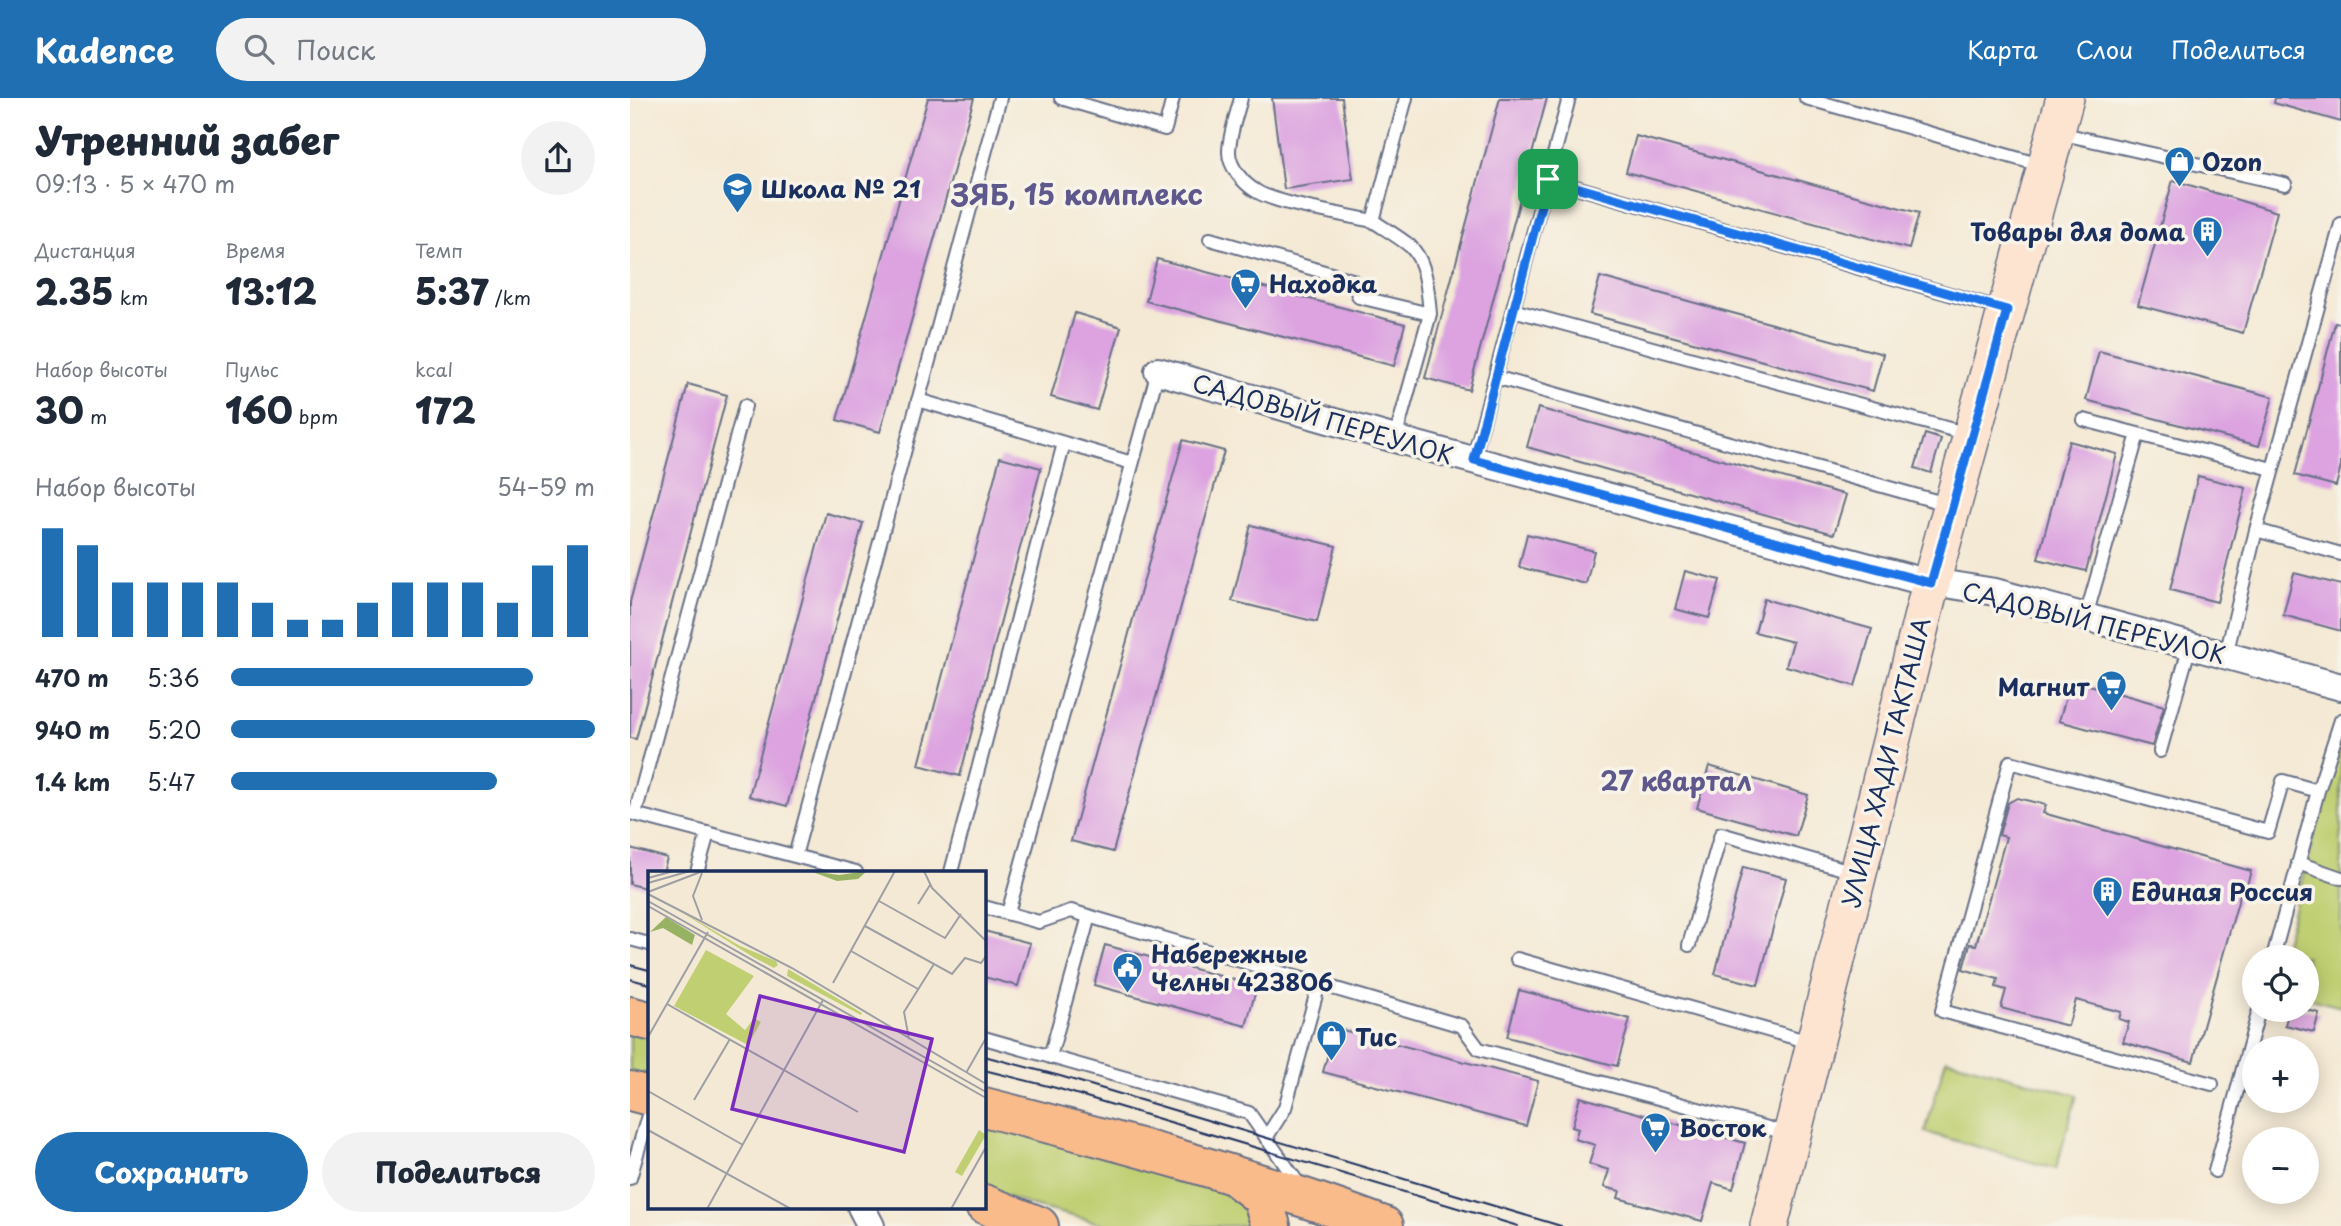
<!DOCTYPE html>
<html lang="ru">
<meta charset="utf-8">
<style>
:root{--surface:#fff;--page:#f2f2f3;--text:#1f2937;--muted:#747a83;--accent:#1f6fb2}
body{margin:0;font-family:"Playpen Sans",sans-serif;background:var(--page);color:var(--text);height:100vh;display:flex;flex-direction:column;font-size:26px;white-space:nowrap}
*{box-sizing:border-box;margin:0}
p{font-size:23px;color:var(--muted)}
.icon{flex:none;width:38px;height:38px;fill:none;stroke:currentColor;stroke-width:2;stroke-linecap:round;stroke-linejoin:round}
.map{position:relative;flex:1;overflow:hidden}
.drawer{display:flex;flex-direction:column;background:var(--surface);width:630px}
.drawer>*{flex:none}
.buttons{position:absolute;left:1612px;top:847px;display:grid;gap:14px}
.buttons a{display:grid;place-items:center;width:77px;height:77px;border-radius:50%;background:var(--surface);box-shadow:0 4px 18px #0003;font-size:35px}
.pin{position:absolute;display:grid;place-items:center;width:60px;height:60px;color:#fff;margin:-30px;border-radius:14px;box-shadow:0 4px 10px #0006}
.round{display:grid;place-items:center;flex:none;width:74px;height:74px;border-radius:37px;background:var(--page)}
.head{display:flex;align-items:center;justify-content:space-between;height:119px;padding:0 35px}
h1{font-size:38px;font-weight:800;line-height:52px}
.metrics{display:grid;grid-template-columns:repeat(3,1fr);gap:10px;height:119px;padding:7px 35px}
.metrics div{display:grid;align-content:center}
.metrics b{font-size:35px;font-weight:800}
.metrics small{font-size:19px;font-weight:400}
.metrics p{font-size:19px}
.chart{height:196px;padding:14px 35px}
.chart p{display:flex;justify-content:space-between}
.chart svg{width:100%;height:126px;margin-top:7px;stroke:var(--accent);stroke-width:6}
.cta{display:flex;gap:14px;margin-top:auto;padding:14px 35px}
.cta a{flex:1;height:80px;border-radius:42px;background:var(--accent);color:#fff;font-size:28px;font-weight:800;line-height:80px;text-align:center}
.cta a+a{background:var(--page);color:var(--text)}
ul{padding:0 35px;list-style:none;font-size:23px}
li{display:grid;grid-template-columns:112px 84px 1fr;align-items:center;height:52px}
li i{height:18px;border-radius:9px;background:var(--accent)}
header{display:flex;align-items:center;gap:42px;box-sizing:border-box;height:98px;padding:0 35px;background:var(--accent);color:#fff}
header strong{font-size:33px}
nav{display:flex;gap:38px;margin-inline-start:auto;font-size:24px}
.search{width:490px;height:63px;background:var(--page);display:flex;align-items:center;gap:18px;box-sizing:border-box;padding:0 24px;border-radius:38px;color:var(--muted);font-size:26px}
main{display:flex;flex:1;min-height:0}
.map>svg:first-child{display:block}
.green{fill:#c0cf72;stroke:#6e7f68;stroke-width:2}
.building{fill:#dca3e0}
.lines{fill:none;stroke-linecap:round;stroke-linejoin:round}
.service-casing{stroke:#677087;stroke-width:16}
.minor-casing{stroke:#677087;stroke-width:30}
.secondary-casing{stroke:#677087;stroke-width:40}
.primary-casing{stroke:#677087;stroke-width:42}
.service{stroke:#fff;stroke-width:12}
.minor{stroke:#fff;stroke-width:26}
.secondary{stroke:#fde4d1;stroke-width:37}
.primary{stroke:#fabb8b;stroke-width:38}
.tram{stroke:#1b2f5e;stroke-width:2}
.route-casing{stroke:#fff;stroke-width:14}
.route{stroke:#1a73e8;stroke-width:9}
.labels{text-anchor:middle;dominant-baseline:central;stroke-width:7;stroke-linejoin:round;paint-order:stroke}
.poi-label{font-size:24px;font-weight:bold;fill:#1b2f5e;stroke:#f7f3e8;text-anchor:start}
.street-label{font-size:24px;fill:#1b2f5e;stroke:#f7f3e8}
.neighbourhood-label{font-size:26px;font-weight:bold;fill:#5f588c;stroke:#f7f3e8}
.quarter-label{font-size:28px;font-weight:bold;fill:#5f588c;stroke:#f7f3e8}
.inset-road{fill:none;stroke:#9d9fa5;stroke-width:2}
.view{fill:#7b2cbf;fill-opacity:0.15;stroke:#7b2cbf;stroke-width:3.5}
.inset-edge{fill:none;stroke:#1b2f5e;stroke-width:3.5}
</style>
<header>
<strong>Kadence</strong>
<div class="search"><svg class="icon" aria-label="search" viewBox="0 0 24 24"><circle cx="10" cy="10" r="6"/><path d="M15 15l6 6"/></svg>Поиск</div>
<nav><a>Карта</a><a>Слои</a><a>Поделиться</a></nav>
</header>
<main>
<section class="drawer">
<div class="head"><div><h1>Утренний забег</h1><p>09:13 · 5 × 470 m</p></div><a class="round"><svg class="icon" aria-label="share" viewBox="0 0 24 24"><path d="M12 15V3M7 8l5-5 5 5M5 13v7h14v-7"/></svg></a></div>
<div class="metrics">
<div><p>Дистанция</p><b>2.35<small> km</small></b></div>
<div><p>Время</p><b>13:12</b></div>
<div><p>Темп</p><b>5:37<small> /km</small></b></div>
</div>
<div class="metrics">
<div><p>Набор высоты</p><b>30<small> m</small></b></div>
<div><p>Пульс</p><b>160<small> bpm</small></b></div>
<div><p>kcal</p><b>172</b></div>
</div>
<div class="chart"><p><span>Набор высоты</span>54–59 m</p>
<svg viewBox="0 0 160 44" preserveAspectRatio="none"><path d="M5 44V6M15 44V12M25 44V25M35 44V25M45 44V25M55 44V25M65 44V32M75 44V38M85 44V38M95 44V32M105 44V25M115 44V25M125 44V25M135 44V32M145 44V19M155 44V12"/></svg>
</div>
<ul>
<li><b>470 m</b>5:36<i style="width:83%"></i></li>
<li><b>940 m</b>5:20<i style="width:100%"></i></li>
<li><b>1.4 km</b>5:47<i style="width:73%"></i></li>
</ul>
<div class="cta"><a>Сохранить</a><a>Поделиться</a></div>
</section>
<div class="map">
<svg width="1711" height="1128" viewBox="0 0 1711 1128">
<rect width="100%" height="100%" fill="#f7f3e8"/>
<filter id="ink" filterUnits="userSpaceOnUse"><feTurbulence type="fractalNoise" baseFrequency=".0143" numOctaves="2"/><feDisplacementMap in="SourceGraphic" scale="14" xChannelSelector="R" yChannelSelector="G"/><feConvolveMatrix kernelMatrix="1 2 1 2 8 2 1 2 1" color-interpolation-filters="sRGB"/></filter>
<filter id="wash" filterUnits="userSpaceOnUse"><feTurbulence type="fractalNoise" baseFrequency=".00686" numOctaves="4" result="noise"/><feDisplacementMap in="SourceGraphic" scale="28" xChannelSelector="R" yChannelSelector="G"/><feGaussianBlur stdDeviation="1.57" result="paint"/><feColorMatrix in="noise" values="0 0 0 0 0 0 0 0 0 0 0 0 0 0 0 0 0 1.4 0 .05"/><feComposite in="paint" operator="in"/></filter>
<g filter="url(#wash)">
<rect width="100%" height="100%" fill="#f4e9d4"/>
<path class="green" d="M1710,643H1711V909L1677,900L1676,859H1651Z
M0,934L19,939V982L0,977Z
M1316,961L1447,997L1426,1071L1295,1034Z
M354,1025L481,1058L619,1102L628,1128H481L399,1107L354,1089Z"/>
<g id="blocks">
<path class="building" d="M298,0H344L250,334L207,322Z
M642,0H712L723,81L654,91Z
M870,0H917L839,292L795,280Z
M1645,0H1711V24L1644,5Z
M1006,38L1289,115L1279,151L996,74Z
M1543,82L1647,114L1613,235L1508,207Z
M527,161L775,226L764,268L516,203Z
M970,179L1253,256L1243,293L960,216Z
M445,215L491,229L467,312L421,299Z
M1705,225L1711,226V368L1706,388L1665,377Z
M1469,253L1643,299L1629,348L1456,302Z
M58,286L97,297L6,641L0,640V504Z
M908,310L1216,397L1204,436L897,349Z
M1295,336L1311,341L1301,375L1285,370Z
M553,342L594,353L483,754L441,743Z
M1439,343L1487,356L1456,473L1408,461Z
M370,359L411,370L330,678L289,667Z
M1568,378L1616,390L1587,504L1540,492Z
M196,415L233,425L157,708L119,698Z
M621,427L706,448L687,524L602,503Z
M897,436L964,453L956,486L889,469Z
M1055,473L1090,482L1079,520L1045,511Z
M1664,475L1711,487V533L1653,517Z
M1134,501L1242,531L1225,588L1156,568L1163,544L1125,534Z
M1441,582L1534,608L1522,648L1429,623Z
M1079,668L1178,697L1166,738L1067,710Z
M1387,700L1416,707L1413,715L1621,773L1615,794L1611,793L1563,964L1493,944L1499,924L1489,921L1491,914L1446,902L1438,928L1371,910L1376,892L1366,889L1368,881L1333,871L1340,846L1346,847L1376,739L1369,737L1378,705Z
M0,750L37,760L33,774H19V791L0,786Z
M1113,769L1156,780L1128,887L1085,876Z
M354,833L400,845L388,888L354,879Z
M475,847L627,888L616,928L464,887Z
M889,892L1000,921L987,968L877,939Z
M1659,912H1678L1689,915L1684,934L1655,927Z
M705,930L908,983L896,1028L693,974Z
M950,999L1115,1045L1103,1091L1083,1085L1072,1123L988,1100L990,1093L974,1089L979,1072L959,1066L965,1047L945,1041L948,1031L942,1029Z"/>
</g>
</g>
<g filter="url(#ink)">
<use href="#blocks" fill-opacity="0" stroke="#677087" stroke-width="2"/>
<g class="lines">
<defs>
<path id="service" d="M431,0L535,31L543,0
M611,0C607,16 599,37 599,54C599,69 614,86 626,93C645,106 717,117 743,123
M776,0L743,123C755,131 769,139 780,148C797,164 798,195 800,216
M1176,0L1414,68
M1429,35L1655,86
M918,81L1372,211
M580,141L722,182L729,199L800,216L765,341
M883,212L1338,336
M865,279L1320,407
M288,302L502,365
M1454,322L1642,371
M843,362L939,0
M1626,432L1711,456
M1456,518L1508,336
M1596,557L1626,432L1711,126
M1530,653L1560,547
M0,715L226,774
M5,716L115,308
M165,758L370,0
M1668,765L1711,780
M67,774L78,735
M321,774L434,345
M354,809L409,824L441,813L832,928L849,951L1160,1036
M378,815L528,273
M0,841L19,846
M1059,847L1091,736L1224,774
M1643,859L1688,693L1711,622
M887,861L1183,945
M354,940L619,1015L670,1088
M420,959L459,818
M1582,986L1312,913L1380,664L1638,734L1653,683L1688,693
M636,1040L655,1010L689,886
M1585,1073L1629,912
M0,1080L19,1014"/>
<path id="minor" d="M528,273L765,341L1284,481L1365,494L1711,589
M231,1109L241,1128"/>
<path id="secondary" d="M1139,1128L1301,485L1435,0"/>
<path id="primary" d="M0,918L19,923
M0,993L19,998
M354,1009C488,1043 623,1079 754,1128
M606,1079L632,1099L641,1128
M354,1106L409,1128"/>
</defs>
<use href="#service" class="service-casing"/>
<use href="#minor" class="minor-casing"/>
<use href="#secondary" class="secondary-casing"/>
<use href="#primary" class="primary-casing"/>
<use href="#service" class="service"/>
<use href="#minor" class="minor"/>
<use href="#secondary" class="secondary"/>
<use href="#primary" class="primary"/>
<path class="tram" d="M0,867L19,872
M0,881L19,886
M354,958L430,978L931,1128
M354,972L426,990L888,1128"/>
</g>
</g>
<g class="lines" filter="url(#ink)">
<defs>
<path id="route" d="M918,81L1377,212L1301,485L844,362Z"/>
</defs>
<use href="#route" class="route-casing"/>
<use href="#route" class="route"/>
</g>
<defs>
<symbol id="shop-pin" viewBox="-11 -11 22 30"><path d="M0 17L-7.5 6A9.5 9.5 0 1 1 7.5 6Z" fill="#1f6fb2" stroke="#f7f3e8"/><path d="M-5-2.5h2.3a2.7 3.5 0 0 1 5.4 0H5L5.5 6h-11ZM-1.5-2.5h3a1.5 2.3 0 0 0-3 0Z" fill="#fff"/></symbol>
<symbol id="school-pin" viewBox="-11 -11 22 30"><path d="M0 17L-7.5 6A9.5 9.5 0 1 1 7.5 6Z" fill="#1f6fb2" stroke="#f7f3e8"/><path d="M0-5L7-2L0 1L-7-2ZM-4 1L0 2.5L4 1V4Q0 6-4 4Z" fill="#fff"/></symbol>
<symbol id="building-pin" viewBox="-11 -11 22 30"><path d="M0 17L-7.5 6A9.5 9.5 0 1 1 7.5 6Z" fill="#1f6fb2" stroke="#f7f3e8"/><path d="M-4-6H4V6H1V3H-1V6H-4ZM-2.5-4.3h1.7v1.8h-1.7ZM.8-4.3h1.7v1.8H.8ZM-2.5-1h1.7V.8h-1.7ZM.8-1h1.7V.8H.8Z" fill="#fff"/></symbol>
<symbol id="supermarket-pin" viewBox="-11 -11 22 30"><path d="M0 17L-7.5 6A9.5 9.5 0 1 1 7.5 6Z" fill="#1f6fb2" stroke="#f7f3e8"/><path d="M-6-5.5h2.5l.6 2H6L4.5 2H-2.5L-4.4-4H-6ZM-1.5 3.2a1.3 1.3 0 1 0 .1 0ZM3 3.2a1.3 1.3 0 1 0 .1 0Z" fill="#fff"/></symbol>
<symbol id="civic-pin" viewBox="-11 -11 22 30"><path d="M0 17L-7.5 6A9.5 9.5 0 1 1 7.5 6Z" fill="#1f6fb2" stroke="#f7f3e8"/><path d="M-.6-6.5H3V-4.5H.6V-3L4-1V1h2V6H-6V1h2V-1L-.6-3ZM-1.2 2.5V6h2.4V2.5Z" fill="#fff"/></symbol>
</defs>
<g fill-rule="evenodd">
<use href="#shop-pin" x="1532" y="46" width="35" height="47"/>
<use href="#school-pin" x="90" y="72" width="35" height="47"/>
<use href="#building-pin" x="1560" y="116" width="35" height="47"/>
<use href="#supermarket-pin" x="598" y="168" width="35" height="47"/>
<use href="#supermarket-pin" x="1464" y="570" width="35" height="47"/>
<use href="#building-pin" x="1460" y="776" width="35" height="47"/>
<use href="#civic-pin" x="480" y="852" width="35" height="47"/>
<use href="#shop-pin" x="684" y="920" width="35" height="47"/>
<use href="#supermarket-pin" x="1008" y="1012" width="35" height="47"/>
</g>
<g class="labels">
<g class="poi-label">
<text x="1572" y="63">Ozon</text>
<text x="131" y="90">Школа № 21</text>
<text x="1555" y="133" text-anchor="end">Товары для дома</text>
<text x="639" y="185">Находка</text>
<text x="1459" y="588" text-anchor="end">Магнит</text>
<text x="1501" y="793">Единая Россия</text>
<text x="521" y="855">Набережные<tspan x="521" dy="28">Челны 423806</tspan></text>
<text x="725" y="938">Тис</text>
<text x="1049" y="1029">Восток</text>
</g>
<g class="street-label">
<text transform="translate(693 320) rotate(16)">САДОВЫЙ ПЕРЕУЛОК</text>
<text transform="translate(1464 524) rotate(14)">САДОВЫЙ ПЕРЕУЛОК</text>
<text transform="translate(1255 664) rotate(-76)">УЛИЦА ХАДИ ТАКТАША</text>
</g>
<g class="neighbourhood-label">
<text x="1046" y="682">27 квартал</text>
</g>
<g class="quarter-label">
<text x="447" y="95">ЗЯБ, 15 комплекс</text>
</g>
</g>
<g transform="translate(18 773)">
<rect width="338" height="338" fill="#f4e9d4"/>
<path d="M19,32L92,75L128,90L130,94L126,97L105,86ZM58,79L106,105L78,143L97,159L106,147L113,151L100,174L26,135ZM140,98L214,142L213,144L139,105ZM331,259L338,264L314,305L307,301Z" fill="#c0cf72"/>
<path d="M162,0L191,4L219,0L210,8L189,10ZM18,46L47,64L44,74L15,57L2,61Z" fill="#98b264"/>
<path class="inset-road" d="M276,0L284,17L338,70M0,7L26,0M0,12L42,0M0,21L55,0M0,23L144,97L338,213M0,30L338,221M231,30L297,67L313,43M270,33L282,14M0,35L338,227M54,49L45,25L54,2M217,55L304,103L317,87L333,92L338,85M203,80L270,118M185,112L247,0M19,133L210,241M0,166L60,61M261,168L256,141L286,93M318,202L338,167M0,220L95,274M46,229L82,168M0,259L143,338M59,338L175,129M303,338L338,276"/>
<path class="view" d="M112,125L284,168L256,281L84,238Z"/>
<rect width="338" height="338" class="inset-edge"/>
</g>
</svg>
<div class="buttons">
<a><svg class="icon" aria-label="locate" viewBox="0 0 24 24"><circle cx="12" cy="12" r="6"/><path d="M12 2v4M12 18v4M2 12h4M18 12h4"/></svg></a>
<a>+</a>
<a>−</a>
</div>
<div class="pin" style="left:918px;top:81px;background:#1e9e55"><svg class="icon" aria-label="arrive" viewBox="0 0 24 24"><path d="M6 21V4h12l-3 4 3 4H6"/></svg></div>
</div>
</main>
